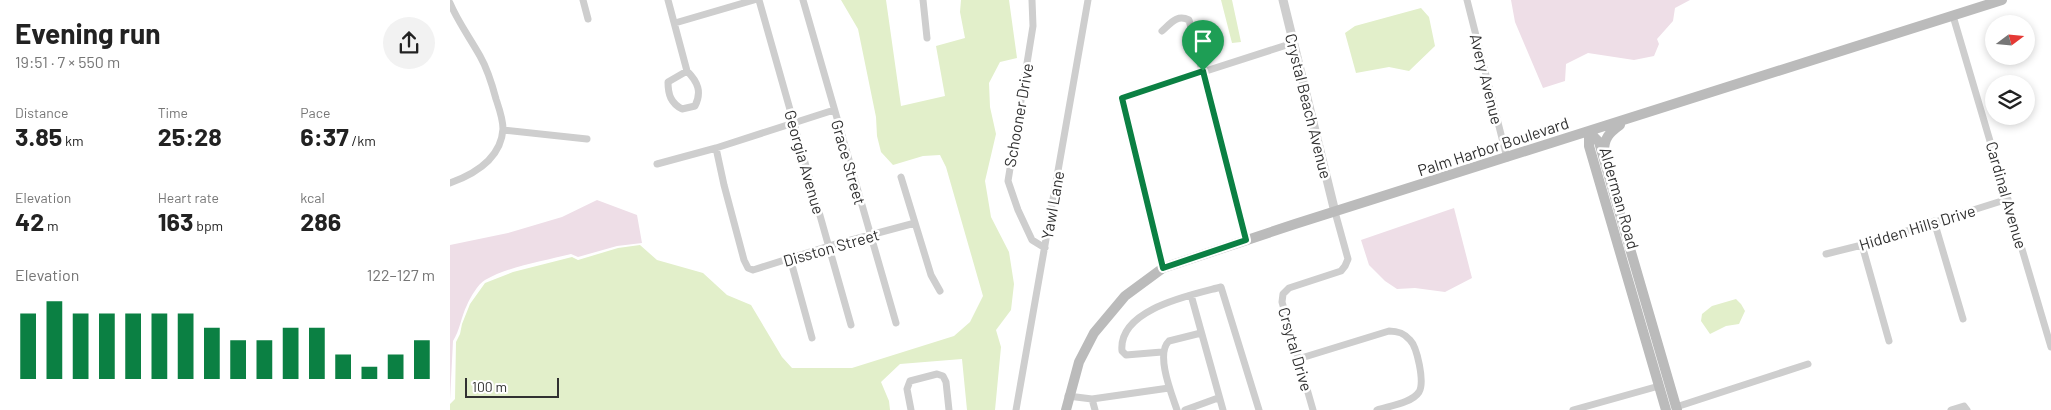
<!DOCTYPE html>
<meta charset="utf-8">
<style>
:root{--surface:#fff;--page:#f2f2f2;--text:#222;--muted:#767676;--accent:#0b8043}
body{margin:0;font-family:Barlow,sans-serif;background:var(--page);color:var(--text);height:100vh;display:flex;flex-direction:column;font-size:19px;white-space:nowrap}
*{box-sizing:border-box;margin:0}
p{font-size:16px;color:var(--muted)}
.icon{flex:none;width:28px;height:28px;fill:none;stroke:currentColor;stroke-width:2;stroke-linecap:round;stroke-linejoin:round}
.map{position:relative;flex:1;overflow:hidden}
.drawer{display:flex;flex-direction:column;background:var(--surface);width:450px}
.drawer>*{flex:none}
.needle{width:32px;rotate:74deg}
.tools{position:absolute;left:1535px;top:15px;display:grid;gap:10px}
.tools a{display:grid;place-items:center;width:50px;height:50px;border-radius:50%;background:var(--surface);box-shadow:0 2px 8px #0003;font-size:25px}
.scale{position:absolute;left:15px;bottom:12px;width:94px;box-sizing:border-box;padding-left:5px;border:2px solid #313131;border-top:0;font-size:14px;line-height:18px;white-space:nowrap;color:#313131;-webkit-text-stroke:4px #fff;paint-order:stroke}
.pin{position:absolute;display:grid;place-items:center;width:42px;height:42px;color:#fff;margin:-51px -21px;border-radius:50% 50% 50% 0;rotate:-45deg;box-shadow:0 0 5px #0007}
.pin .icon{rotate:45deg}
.round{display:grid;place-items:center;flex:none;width:52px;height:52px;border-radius:26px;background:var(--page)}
.summary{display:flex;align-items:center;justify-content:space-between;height:85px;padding:0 15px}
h1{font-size:28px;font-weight:700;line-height:38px}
.figures{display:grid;grid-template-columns:repeat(3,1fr);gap:8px;height:85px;padding:5px 15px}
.figures div{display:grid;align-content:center}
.figures b{font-size:25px;font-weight:700}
.figures small{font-size:14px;font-weight:400}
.figures p{font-size:14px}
.chart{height:140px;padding:10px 15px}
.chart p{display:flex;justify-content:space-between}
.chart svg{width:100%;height:90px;margin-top:5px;stroke:var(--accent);stroke-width:6}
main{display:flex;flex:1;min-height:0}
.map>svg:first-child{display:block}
.green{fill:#eedee7}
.water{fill:#e2efca}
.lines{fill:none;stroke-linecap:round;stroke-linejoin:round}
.minor{stroke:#cecece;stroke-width:7}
.tertiary{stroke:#cecece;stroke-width:9}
.secondary{stroke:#bbb;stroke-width:10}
.route-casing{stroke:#fff;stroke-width:10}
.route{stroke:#0b8043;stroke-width:6}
.labels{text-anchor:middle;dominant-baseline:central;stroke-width:5;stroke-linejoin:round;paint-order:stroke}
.street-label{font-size:16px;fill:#313131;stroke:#fff}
</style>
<main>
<section class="drawer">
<div class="summary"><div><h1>Evening run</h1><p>19:51 · 7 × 550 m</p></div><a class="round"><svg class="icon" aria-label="share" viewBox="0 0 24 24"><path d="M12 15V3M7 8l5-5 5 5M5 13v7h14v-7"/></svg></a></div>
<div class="figures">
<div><p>Distance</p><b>3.85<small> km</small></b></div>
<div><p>Time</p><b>25:28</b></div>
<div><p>Pace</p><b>6:37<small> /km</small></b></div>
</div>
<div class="figures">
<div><p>Elevation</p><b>42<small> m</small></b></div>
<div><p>Heart rate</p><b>163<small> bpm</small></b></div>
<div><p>kcal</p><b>286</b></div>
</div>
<div class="chart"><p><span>Elevation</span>122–127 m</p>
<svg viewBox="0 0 160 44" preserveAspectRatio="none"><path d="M5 44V12M15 44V6M25 44V12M35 44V12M45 44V12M55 44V12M65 44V12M75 44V19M85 44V25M95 44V25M105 44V19M115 44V19M125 44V32M135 44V38M145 44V32M155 44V25"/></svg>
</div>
</section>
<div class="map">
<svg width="1601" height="410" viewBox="0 0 1601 410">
<rect width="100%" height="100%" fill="#fff"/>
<path class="green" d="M1061,0H1240L1225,8L1223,21L1207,39L1209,44L1204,56L1184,60L1138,53L1116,64L1115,81L1093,88L1065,22Z
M147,200L187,215L192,243L167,246L128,257L121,254C94,261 59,266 35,280C28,284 20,298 17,305C11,317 10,330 3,341L0,400V245L58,233L112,217Z
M1004,208L1022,278L995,292L965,288L947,289L935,281L919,265L911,240Z"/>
<path class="water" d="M391,0H436L451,106L495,96L486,46L515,38L510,12L511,0H559L567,58L550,62L539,83L540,107L546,134L535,181L541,217L559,252L564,284L561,310L546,330L551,347L545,410H517L512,359L450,364L431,382L439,401L440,410H0V404L5,399L6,342L10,334L12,324L20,304L35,283L63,272L122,257L128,260L168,248L190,245L207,260L253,273L277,295L301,305L332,357L342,368H402L504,336L520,322L533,296L496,167L490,155L473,156L443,165L431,152L427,136L426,117L408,29Z
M771,0H782L791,42L782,43Z
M971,8L979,17L985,46L959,71L939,67L906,73L895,33L905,26Z
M1286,299L1291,304L1295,311L1289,324L1276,326L1260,334L1251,321L1252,314L1262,306Z"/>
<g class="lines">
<path class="minor" d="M133,0L138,19
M218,0L237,71
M309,0L401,325
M353,0L446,323
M473,0L477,38
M582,0L583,26L558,181L568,210L582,240L595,248
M1017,0L1057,158
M0,3C8,22 20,38 30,56C38,70 42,84 46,99C49,108 53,119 53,129C51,159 25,174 0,183
M1503,16L1601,347
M225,23L304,0
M712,31C721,23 727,14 739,20L796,240
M237,71C248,82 252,92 245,106L232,109C221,103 218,95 218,82Z
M53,130L137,139
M266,148L274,185L294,260L298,268L303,270L379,246L465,223
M207,164L266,148L384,110
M451,177L481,275L490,291
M1484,221L1513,319
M1412,245L1439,341
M1376,254L1412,245L1558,199
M340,258L362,338
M713,268L672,98L843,43
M741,295L773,410
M712,352L676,355L672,351C668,309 741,295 771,287L809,410
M848,359L939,331C948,331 954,333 960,340C967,347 975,382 969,392C962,403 939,406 927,410
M618,396L642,399L719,388
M642,399L645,410
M1226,407L1358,364
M461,410L457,389L460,381L487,374L493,376L496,382L499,410
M566,410L638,0
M727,410C722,395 705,354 719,341L751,333
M735,410L768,398
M863,410L832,302L833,294L839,288L891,271L895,266L898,259L885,212
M1123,410L1209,386
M1501,410L1514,406L1517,410"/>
<path class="tertiary" d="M833,0L885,212"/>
<path class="secondary" d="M1139,132L1149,142L1227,410
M1139,132V146L1216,410
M1154,152C1154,138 1159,133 1170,125
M616,410L629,362L644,333L675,296L713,268L845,224L1552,0"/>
</g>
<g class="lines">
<defs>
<path id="route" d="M753,71L796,240L713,268L672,98Z"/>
</defs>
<use href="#route" class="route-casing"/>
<use href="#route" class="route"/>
</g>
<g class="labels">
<g class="street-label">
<text transform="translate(1037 79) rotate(76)">Avery Avenue</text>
<text transform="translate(859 106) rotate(76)">Crystal Beach Avenue</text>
<text transform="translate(568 115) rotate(-80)">Schooner Drive</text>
<text transform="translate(1043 146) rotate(-18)">Palm Harbor Boulevard</text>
<text transform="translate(355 162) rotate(74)">Georgia Avenue</text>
<text transform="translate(399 162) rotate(74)">Grace Street</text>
<text transform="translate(1557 195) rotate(74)">Cardinal Avenue</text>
<text transform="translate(1170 198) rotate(74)">Alderman Road</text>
<text transform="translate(602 205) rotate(-80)">Yawl Lane</text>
<text transform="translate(1467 227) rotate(-17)">Hidden Hills Drive</text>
<text transform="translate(381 247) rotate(-16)">Disston Street</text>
<text transform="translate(846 349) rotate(74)">Crsytal Drive</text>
</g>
</g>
</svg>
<div class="tools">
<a><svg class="needle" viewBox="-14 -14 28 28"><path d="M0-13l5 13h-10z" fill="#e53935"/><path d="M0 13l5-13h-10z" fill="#767676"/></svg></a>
<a><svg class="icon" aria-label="layers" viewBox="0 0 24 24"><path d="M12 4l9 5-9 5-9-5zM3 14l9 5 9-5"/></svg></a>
</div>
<div class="scale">100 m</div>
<div class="pin" style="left:753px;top:71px;background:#1e9e55"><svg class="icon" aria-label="arrive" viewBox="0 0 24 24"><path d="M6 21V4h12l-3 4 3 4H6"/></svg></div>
</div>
</main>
